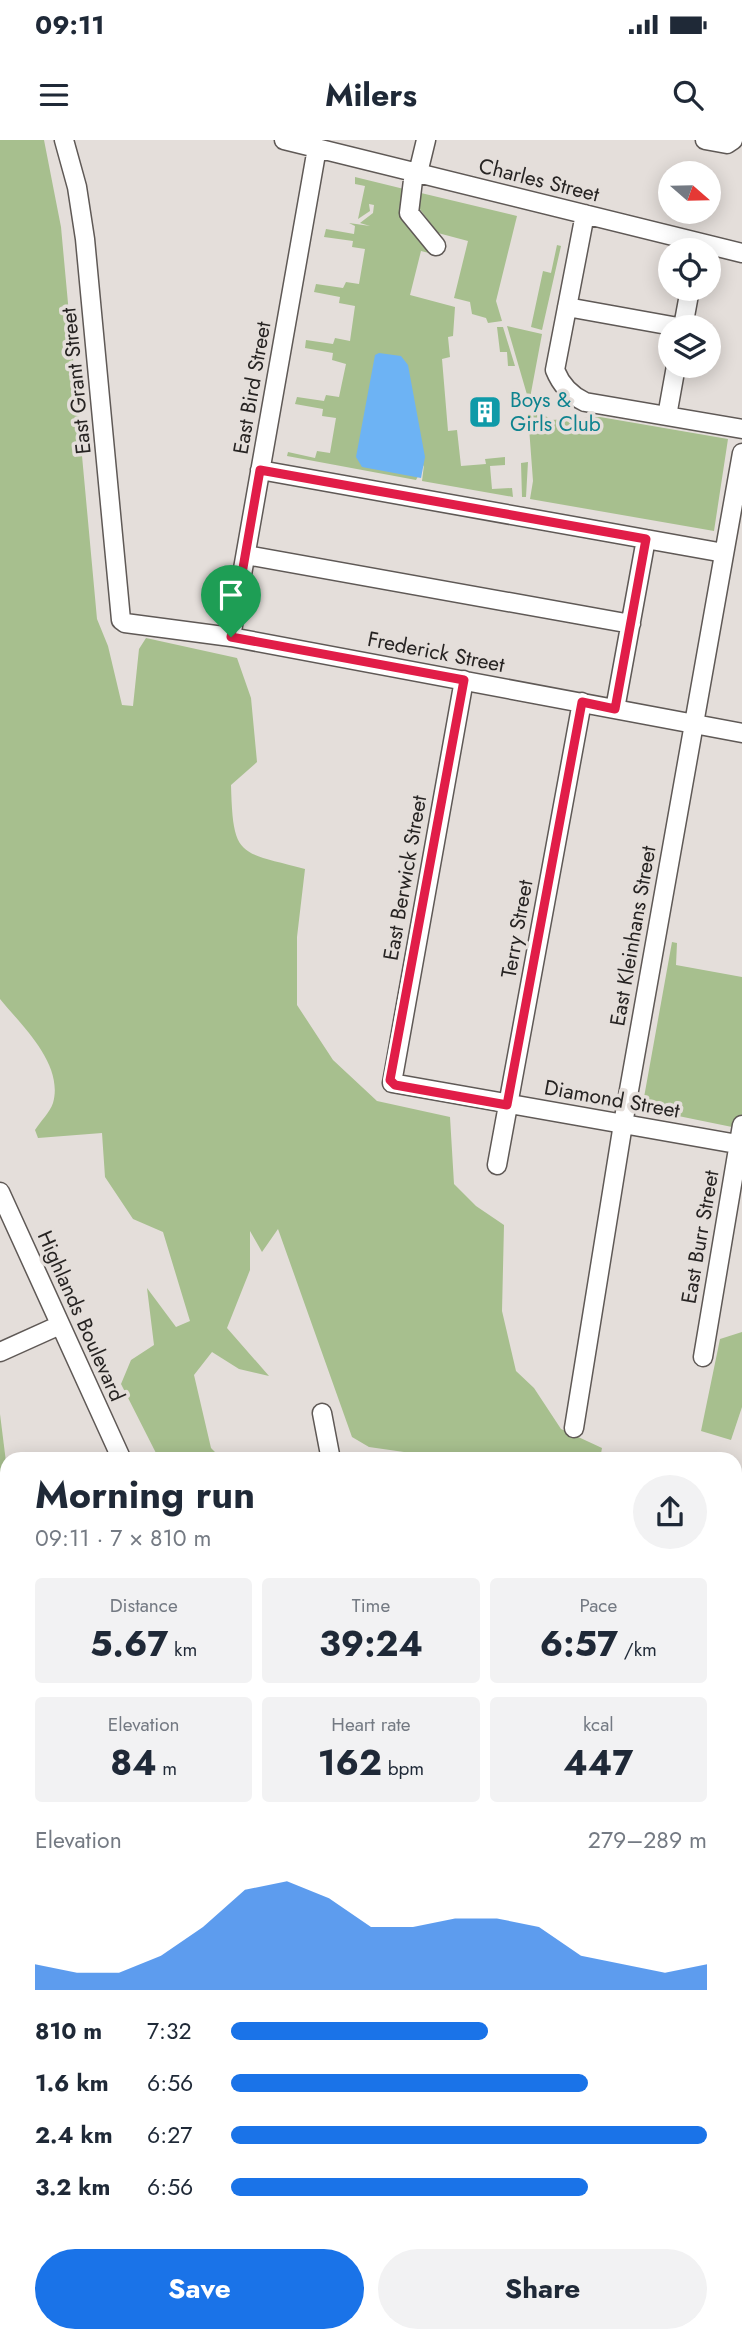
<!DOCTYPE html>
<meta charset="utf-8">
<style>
:root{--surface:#fff;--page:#f2f2f3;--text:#1f2937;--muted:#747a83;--accent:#1a73e8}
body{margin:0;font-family:Jost,sans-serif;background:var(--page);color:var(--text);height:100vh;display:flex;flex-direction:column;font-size:26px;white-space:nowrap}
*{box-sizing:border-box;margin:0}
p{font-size:23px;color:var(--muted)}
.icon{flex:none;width:38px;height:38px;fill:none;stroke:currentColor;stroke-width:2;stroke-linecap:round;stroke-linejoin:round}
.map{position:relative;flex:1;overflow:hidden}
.side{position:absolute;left:0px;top:1312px;width:742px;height:891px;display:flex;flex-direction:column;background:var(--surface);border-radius:21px 21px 0 0;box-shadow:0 4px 18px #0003}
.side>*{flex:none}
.needle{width:46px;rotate:110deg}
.tools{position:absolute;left:658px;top:21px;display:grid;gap:14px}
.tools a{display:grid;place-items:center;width:63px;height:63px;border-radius:50%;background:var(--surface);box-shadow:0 4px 18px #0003;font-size:35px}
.pin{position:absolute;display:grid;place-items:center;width:60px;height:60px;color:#fff;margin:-72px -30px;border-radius:50% 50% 50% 0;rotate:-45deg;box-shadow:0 0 7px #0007}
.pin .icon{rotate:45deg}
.round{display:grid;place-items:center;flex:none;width:74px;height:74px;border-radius:37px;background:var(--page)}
.headline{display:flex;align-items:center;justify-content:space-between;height:119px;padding:0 35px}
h1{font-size:38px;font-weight:700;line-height:52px}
.figures{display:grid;grid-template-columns:repeat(3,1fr);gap:10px;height:119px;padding:7px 35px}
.figures div{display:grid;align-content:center;border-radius:7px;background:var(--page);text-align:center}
.figures b{font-size:35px;font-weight:700}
.figures small{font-size:19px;font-weight:400}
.figures p{font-size:19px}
.chart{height:196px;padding:14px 35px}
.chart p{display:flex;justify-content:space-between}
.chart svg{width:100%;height:126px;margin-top:7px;fill:var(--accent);opacity:.7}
.primary-button{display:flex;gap:14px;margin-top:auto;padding:14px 35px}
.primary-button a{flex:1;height:80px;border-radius:42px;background:var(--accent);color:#fff;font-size:28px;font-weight:700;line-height:80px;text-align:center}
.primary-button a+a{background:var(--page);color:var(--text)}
ul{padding:0 35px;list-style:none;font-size:23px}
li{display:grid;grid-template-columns:112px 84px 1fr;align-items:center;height:52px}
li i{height:18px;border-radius:9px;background:var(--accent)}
.status{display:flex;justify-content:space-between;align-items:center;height:49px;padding:0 35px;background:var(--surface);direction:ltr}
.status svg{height:19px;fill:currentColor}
header{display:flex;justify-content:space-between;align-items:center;height:91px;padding:0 35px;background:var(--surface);font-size:32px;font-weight:700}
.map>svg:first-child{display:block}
.green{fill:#a7bf8e}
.water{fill:#6db3f4}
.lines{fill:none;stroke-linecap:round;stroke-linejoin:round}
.canal{stroke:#6db3f4;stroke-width:18}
.minor-casing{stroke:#5f5956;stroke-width:21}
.highway-casing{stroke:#5f5956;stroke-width:30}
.minor{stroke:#fff;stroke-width:18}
.highway{stroke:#fff;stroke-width:26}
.rail{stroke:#6e6a68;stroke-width:5;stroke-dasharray:10 5;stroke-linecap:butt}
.route-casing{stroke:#fff;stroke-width:14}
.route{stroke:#e11d48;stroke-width:9}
.labels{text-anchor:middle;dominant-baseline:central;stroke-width:7;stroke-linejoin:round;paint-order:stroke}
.street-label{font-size:21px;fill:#262322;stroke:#e4deda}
.culture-label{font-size:21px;fill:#0d838f;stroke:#e4deda;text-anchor:start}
</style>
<div class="status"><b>09:11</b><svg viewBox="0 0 49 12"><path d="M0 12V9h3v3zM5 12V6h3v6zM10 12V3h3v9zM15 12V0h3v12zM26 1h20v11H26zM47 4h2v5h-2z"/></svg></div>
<header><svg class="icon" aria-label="menu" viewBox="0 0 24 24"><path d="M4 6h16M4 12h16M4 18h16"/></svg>Milers<svg class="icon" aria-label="search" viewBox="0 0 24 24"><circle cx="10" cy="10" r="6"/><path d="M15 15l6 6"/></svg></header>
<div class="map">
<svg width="742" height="2203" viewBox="0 0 742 2203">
<rect width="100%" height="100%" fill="#e4deda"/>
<path class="green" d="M0,0H44L61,87L97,479L108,506L122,565L133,566L139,509L146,498L237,518L251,558L257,622L231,645C233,719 239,711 305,729L297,797V865L333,920L377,961L450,977L454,1044L476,1066L504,1085L502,1171L516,1231L534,1248L561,1289L602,1308L600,1319H410L404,1312L369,1307L352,1297L278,1089L262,1112L250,1091V1130L227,1188L269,1236L239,1229L212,1212L194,1235L211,1308L222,1319H159L121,1244L131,1220L154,1205L147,1148L176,1187L190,1181L163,1092L133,1079L105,1037L102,993L38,998L35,990C40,982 50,972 53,963C64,924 22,886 0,859Z
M355,37L404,49L401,70L433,114L421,111L410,155L455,167L453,196L448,197L450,217L442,219L448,291L457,290L461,326L486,324L485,319L505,317V325L490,326L492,349L512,348L513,357L422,341L424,325L416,340L287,316L288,312L315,318L317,311L330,313L336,278L322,276L323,269L295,264L297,257L324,261L326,255L339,257L346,224L332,220L333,213L305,208L306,200L333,204L335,198L350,201L355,166L339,163L340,157L314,152L316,144L343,148L346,142L359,144L365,109L352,107L353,101L324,97L326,89L354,94L355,86L349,83L370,86L360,83L373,73L374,65L369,64L370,71L358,79L365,46L355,44Z
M421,53L517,76L496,161L502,181L488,183L486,178L472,174L470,162L454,158L468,101L438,93L419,68Z
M557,105L561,106L542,190L531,187L543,131L551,133Z
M507,186L542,194L530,258H528Z
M497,187H503L515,226H508L507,212H500Z
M536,269L551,280L600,277L728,299L714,391L530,359L533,341L528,274Z
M528,322L526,357H522L521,323Z
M672,802L677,803L676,825L742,837V974L737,988L644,969L643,963Z
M742,1192V1267L731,1300L701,1291L720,1199Z
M0,1274L7,1330V1384L0,1375Z
M742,1497V1572L735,1575V1499Z
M7,1763V1902L0,1910V1781Z
M7,1962V2101L0,2112V1971Z
M742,1982V2203H333L341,2196H735V1985Z"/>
<path class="water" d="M379,213L401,216L408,225L425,317L421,338L362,327L356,317L375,215Z
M742,1572V1982L735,1985V1575Z
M7,2101V2196H341L333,2203H0V2112Z"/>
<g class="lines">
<path class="canal" d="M735,1526L742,1524
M0,2014L7,2004"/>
<defs>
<path id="minor" d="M64,0L77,47L85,99L121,480L125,483L231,497L742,593
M284,0L742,113
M705,0L727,4L733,0
M414,32L409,73L436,106
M418,33L426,0
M585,74L555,230C561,245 570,255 585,262L742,289
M567,167L678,187
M683,187L690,149
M667,276L676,226
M260,330L724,413
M246,415L631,484
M231,497L317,8
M464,540L392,943L742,1005
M615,569L646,399
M497,1025L582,562
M0,1052L122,1320
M0,1212L60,1185
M703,1217L742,985
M322,1273L331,1320
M574,1288L623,984L742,313"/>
<path id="highway" d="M735,1487L742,1485
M0,1950L7,1941"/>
</defs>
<use href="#minor" class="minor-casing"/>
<use href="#highway" class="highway-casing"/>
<use href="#minor" class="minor"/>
<use href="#highway" class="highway"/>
<path class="rail" d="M735,2059L742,2057
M503,2203L513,2196"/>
</g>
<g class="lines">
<defs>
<path id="route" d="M260,330L646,399L615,569L582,562L507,965L395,945L390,940L464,540L231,497Z"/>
</defs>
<use href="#route" class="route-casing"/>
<use href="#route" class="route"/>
</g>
<defs>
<symbol id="building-square" viewBox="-11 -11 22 22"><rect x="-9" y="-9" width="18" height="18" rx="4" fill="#0f9aa8" stroke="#e4deda"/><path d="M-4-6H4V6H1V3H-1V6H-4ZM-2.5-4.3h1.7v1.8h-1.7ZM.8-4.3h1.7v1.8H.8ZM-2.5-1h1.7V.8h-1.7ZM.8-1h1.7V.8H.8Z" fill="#fff"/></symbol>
</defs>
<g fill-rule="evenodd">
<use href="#building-square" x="466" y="253" width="38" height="38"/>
</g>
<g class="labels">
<g class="street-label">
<text transform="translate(539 40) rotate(14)">Charles Street</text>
<text transform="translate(76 241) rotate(-96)">East Grant Street</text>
<text transform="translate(252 248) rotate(-80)">East Bird Street</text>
<text transform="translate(436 512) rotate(11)">Frederick Street</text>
<text transform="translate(405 738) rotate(-80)">East Berwick Street</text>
<text transform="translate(517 789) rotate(-80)">Terry Street</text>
<text transform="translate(633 796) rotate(-80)">East Kleinhans Street</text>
<text transform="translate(612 959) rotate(10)">Diamond Street</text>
<text transform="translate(700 1097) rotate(-80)">East Burr Street</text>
<text transform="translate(81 1176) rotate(66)">Highlands Boulevard</text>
</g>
<g class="culture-label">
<text x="510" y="260">Boys &amp;<tspan x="510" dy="24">Girls Club</tspan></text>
</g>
</g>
</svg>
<div class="tools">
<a><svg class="needle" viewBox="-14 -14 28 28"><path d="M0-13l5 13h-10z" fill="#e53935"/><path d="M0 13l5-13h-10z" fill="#747a83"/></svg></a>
<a><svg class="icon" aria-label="locate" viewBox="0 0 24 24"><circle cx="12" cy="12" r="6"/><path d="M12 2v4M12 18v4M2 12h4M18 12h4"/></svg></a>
<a><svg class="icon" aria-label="layers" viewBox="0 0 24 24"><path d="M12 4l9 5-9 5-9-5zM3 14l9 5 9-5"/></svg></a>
</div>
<div class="pin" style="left:231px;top:497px;background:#1e9e55"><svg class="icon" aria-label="arrive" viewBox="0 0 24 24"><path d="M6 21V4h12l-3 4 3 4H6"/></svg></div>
<section class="side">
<div class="headline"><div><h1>Morning run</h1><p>09:11 · 7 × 810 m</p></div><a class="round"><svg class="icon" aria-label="share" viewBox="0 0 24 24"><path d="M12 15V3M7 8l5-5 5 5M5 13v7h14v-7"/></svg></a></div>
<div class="figures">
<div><p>Distance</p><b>5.67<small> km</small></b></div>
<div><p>Time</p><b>39:24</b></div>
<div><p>Pace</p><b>6:57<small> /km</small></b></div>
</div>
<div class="figures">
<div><p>Elevation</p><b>84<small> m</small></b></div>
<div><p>Heart rate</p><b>162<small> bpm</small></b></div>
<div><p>kcal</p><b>447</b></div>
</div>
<div class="chart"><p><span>Elevation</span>279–289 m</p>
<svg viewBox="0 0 160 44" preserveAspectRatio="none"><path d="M0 44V35L10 38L20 38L30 32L40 22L50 9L60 6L70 12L80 22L90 22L100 19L110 19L120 22L130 32L140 35L150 38L160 35V44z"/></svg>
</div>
<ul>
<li><b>810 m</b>7:32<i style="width:54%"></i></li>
<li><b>1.6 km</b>6:56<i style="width:75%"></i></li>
<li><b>2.4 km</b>6:27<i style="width:100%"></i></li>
<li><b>3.2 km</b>6:56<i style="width:75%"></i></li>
</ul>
<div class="primary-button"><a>Save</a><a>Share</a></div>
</section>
</div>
